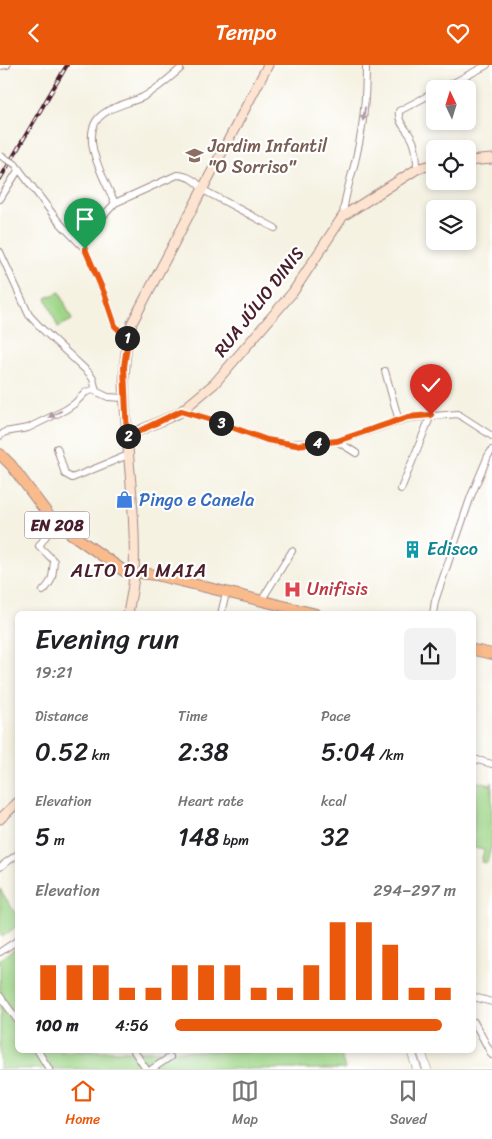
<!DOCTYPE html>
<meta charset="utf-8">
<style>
:root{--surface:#fff;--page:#f2f2f2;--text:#202124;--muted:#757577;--line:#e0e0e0;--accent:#ea580c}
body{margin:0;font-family:Sriracha,sans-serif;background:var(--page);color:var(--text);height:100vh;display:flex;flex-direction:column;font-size:19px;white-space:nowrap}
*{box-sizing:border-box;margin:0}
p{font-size:16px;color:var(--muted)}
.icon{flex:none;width:28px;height:28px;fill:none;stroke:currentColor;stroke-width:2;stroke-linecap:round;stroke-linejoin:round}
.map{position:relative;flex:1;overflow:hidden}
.panel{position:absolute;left:15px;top:546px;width:461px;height:442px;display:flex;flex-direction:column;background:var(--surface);border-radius:8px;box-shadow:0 2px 8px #0003}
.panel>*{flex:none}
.needle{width:32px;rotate:356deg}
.controls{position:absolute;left:426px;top:15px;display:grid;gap:10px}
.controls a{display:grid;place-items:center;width:50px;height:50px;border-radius:8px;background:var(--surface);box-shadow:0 2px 8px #0003;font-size:25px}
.pin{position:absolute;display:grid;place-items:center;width:42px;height:42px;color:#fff;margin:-51px -21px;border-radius:50% 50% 50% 0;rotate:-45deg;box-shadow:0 0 5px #0007}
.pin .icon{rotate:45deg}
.km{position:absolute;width:25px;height:25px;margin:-12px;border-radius:50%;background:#222;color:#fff;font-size:14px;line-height:25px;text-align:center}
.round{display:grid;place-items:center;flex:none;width:52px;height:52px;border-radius:8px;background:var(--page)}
.summary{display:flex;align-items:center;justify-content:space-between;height:85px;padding:0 20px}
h1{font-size:28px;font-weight:600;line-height:38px}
.metrics{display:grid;grid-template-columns:repeat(3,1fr);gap:8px;height:85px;padding:5px 20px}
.metrics div{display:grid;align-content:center}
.metrics b{font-size:25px;font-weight:600}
.metrics small{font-size:14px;font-weight:400}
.metrics p{font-size:14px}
.chart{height:140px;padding:10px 20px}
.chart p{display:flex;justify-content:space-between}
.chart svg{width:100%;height:90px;margin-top:5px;stroke:var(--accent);stroke-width:6}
ul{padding:0 20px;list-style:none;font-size:16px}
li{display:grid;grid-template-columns:80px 60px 1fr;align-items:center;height:38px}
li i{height:12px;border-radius:6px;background:var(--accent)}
header{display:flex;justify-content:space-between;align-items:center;height:65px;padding:0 20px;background:var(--accent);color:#fff;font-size:22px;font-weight:600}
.dock{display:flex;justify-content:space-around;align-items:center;height:70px;border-top:1px solid var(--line);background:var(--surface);font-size:14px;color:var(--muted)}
.dock a{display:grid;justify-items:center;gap:2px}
.dock .selected{color:var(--accent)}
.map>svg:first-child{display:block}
.green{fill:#9ed587;stroke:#747a59}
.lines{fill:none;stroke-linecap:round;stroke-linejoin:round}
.minor-casing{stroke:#a08886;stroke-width:8}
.tertiary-casing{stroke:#a08886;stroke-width:9}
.secondary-casing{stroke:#a08886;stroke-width:11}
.primary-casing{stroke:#a08886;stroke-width:12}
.minor{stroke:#fff;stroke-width:6}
.tertiary{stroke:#fff;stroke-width:8}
.secondary{stroke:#fde4d1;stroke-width:9}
.primary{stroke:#fabb8c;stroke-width:10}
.rail-casing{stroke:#4a1f2b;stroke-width:4}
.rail{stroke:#fff;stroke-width:2;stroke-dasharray:5.5;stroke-linecap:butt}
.minor-bridge-casing{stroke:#a08886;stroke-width:8;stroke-linecap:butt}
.minor-bridge{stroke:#fff;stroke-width:6}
.oneway{fill:#ae9aa0}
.route-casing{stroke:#fff;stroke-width:10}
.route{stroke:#ea580c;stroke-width:6}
.labels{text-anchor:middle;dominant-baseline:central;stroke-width:4.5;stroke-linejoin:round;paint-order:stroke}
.shield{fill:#fff;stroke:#80626b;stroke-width:1}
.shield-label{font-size:16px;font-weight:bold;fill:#4a1f2b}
.education-label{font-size:18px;fill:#785e54;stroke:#fff;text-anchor:start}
.street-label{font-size:18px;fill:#4a1f2b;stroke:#fff}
.shop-label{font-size:18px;fill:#366cbe;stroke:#fff;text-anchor:start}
.culture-label{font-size:18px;fill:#0d838f;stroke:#fff;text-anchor:start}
.health-label{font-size:18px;fill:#be3a42;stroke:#fff;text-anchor:start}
.neighbourhood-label{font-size:19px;letter-spacing:1px;fill:#4a1f2b;stroke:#fff}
</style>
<header><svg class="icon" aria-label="back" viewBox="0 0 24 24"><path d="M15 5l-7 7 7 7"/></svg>Tempo<svg class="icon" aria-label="heart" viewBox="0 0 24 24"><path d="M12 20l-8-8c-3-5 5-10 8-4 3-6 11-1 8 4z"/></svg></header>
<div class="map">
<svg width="492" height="1004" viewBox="0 0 492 1004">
<rect width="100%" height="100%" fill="#fff"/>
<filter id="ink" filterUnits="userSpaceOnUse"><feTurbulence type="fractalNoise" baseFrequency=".02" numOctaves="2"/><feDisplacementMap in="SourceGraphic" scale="10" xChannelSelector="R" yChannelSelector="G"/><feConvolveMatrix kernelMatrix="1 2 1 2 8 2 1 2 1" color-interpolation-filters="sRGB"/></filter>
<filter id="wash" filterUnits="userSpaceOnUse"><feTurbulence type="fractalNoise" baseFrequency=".0096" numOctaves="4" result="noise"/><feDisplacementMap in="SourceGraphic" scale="20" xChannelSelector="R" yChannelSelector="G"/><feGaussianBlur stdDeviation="1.12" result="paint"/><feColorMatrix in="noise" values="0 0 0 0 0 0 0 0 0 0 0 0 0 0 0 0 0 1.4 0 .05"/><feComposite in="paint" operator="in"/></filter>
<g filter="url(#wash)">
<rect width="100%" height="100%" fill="#f5f2e2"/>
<path class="green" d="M60,227L72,255L58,262L46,233Z
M474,716L491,720L492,717V778L487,798L481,797L484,785L474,783Z
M0,824L17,851V861L2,872L0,869Z
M17,882L18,986H340L345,1004H0V894Z"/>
</g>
<g filter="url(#ink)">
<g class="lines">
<defs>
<path id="minor" d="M0,1L7,0
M442,24L487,0
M15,99L58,156L85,184L104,228L115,261L128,274
M417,104C417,96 417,87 414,79C411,66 397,60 399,46L435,27
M0,134L19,104
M115,138C105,115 76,68 103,49C115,40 130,38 143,32C156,25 168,14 180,4
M343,151C344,129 353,109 357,88C364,59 366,30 366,0
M80,177L115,138L177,110C187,110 197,116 203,125L275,163
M0,187L29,250L42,264L89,308L93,314L96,326
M385,306L399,356
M181,346L212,355L267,375L286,379L337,376L409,353L458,349L492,371
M0,371L5,367L28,363L65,345L74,339L86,327L93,325L108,332L124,333
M337,376L356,388
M57,383L65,409L72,413L128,390
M401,424L431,350
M43,526C54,515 52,511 54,496L39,481L55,458
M261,536L292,486
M221,549L226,528
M433,549L435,536L471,431L488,391L492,385
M474,694L492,699
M0,802L18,789
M0,887L18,875
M0,931L18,956
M474,932L492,937
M474,957L492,990
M38,986L49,1004
M134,986L146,1004
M152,1004L170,992"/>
<path id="tertiary" d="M411,986L417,1004
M421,986L427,1004"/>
<path id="secondary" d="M468,96L492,94
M127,371L179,348L214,319L293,227L343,151L417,104L435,99
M128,549C130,535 134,521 134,507C136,461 130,414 127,369C124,331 121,295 132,258L268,0
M0,754L18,737"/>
<path id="primary" d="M0,389L11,400L53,456L124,506L156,510L316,549
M474,585L492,589"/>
</defs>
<use href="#minor" class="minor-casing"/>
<use href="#tertiary" class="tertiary-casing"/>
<use href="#secondary" class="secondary-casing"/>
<use href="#primary" class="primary-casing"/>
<use href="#minor" class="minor"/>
<use href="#tertiary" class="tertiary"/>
<use href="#secondary" class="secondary"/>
<use href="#primary" class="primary"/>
<defs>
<path id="rail" d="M0,114L67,0"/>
</defs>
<use href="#rail" class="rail-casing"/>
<use href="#rail" class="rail"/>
<defs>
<path id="minor-bridge" d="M1,91L15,99"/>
</defs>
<use href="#minor-bridge" class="minor-bridge-casing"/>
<use href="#minor-bridge" class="minor-bridge"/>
</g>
<defs><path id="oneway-solid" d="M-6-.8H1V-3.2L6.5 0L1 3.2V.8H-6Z" transform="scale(1.25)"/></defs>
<g class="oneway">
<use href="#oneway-solid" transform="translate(364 49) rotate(99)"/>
<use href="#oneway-solid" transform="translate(55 349) rotate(154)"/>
</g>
</g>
<g class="lines" filter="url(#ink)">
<defs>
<path id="route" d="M85,184L104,228L115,261L128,274L124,302L127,372L181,346L212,355L267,375L296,380L337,376L408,352L431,350"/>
</defs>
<use href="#route" class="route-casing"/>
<use href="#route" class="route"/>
</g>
<defs>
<symbol id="school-bare" viewBox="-9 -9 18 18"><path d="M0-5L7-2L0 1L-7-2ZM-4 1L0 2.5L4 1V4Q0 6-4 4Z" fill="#8d6e63" stroke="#fff" stroke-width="2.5" paint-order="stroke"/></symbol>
<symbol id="shop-bare" viewBox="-9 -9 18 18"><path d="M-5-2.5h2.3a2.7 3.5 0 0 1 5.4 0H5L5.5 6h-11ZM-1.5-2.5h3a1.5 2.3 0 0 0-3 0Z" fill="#3f7fe0" stroke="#fff" stroke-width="2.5" paint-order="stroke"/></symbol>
<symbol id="building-bare" viewBox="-9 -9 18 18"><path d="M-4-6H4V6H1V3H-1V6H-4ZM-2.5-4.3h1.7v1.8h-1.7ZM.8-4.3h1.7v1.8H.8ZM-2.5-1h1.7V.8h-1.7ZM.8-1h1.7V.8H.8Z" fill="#0f9aa8" stroke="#fff" stroke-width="2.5" paint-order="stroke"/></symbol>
<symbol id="hospital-bare" viewBox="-9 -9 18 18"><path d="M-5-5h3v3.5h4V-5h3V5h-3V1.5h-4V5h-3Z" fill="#e0444e" stroke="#fff" stroke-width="2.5" paint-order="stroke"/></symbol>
</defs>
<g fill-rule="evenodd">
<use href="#school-bare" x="182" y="78" width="25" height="25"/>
<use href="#shop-bare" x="112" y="422" width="25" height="25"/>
<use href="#building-bare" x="400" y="472" width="25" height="25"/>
<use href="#hospital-bare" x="280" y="512" width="25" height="25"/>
</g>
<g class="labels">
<rect class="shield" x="24.5" y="446.5" width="65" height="27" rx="4"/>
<g class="shield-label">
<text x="57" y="460">EN 208</text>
</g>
<g class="education-label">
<text x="208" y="81">Jardim Infantil<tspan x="208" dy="21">"O Sorriso"</tspan></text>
</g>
<g class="street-label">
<text transform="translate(259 237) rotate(-52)">RUA JÚLIO DINIS</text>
</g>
<g class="shop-label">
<text x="139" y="435">Pingo e Canela</text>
</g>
<g class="culture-label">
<text x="427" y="484">Edisco</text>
</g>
<g class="health-label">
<text x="307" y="524">Unifisis</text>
</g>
<g class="neighbourhood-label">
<text x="139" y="505">ALTO DA MAIA</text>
</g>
</g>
</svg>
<div class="controls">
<a><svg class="needle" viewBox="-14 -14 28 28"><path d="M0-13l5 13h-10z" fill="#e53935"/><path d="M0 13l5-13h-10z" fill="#757577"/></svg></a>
<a><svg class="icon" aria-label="locate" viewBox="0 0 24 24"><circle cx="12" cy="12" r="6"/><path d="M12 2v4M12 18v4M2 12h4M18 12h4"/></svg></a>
<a><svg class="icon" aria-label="layers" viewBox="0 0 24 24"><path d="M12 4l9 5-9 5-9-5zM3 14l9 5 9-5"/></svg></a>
</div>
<div class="pin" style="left:85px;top:184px;background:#1e9e55"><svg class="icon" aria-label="arrive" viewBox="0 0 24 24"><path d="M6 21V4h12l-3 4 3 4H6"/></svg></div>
<div class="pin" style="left:431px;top:350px;background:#d93025"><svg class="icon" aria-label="check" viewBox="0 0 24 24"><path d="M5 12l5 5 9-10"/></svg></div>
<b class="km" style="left:127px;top:273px">1</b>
<b class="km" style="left:128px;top:371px">2</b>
<b class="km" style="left:221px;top:358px">3</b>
<b class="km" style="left:317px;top:378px">4</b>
<section class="panel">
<div class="summary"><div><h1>Evening run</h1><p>19:21</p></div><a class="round"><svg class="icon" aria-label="share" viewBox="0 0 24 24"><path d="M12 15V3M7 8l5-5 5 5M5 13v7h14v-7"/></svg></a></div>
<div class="metrics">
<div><p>Distance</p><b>0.52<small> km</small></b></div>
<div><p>Time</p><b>2:38</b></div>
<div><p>Pace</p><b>5:04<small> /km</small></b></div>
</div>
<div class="metrics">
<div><p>Elevation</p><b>5<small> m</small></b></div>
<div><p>Heart rate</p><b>148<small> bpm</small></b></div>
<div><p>kcal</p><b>32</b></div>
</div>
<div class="chart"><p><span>Elevation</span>294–297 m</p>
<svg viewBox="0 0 160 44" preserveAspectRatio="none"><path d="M5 44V27M15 44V27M25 44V27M35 44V38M45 44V38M55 44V27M65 44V27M75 44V27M85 44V38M95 44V38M105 44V27M115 44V6M125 44V6M135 44V17M145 44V38M155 44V38"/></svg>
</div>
<ul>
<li><b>100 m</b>4:56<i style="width:95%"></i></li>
</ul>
</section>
</div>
<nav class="dock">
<a class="selected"><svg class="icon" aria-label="home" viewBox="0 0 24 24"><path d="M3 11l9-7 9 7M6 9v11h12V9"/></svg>Home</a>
<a><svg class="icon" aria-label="map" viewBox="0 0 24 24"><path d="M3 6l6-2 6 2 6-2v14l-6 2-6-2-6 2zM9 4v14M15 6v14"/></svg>Map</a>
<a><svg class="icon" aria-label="saved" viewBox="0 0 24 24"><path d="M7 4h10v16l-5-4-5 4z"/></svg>Saved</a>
</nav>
